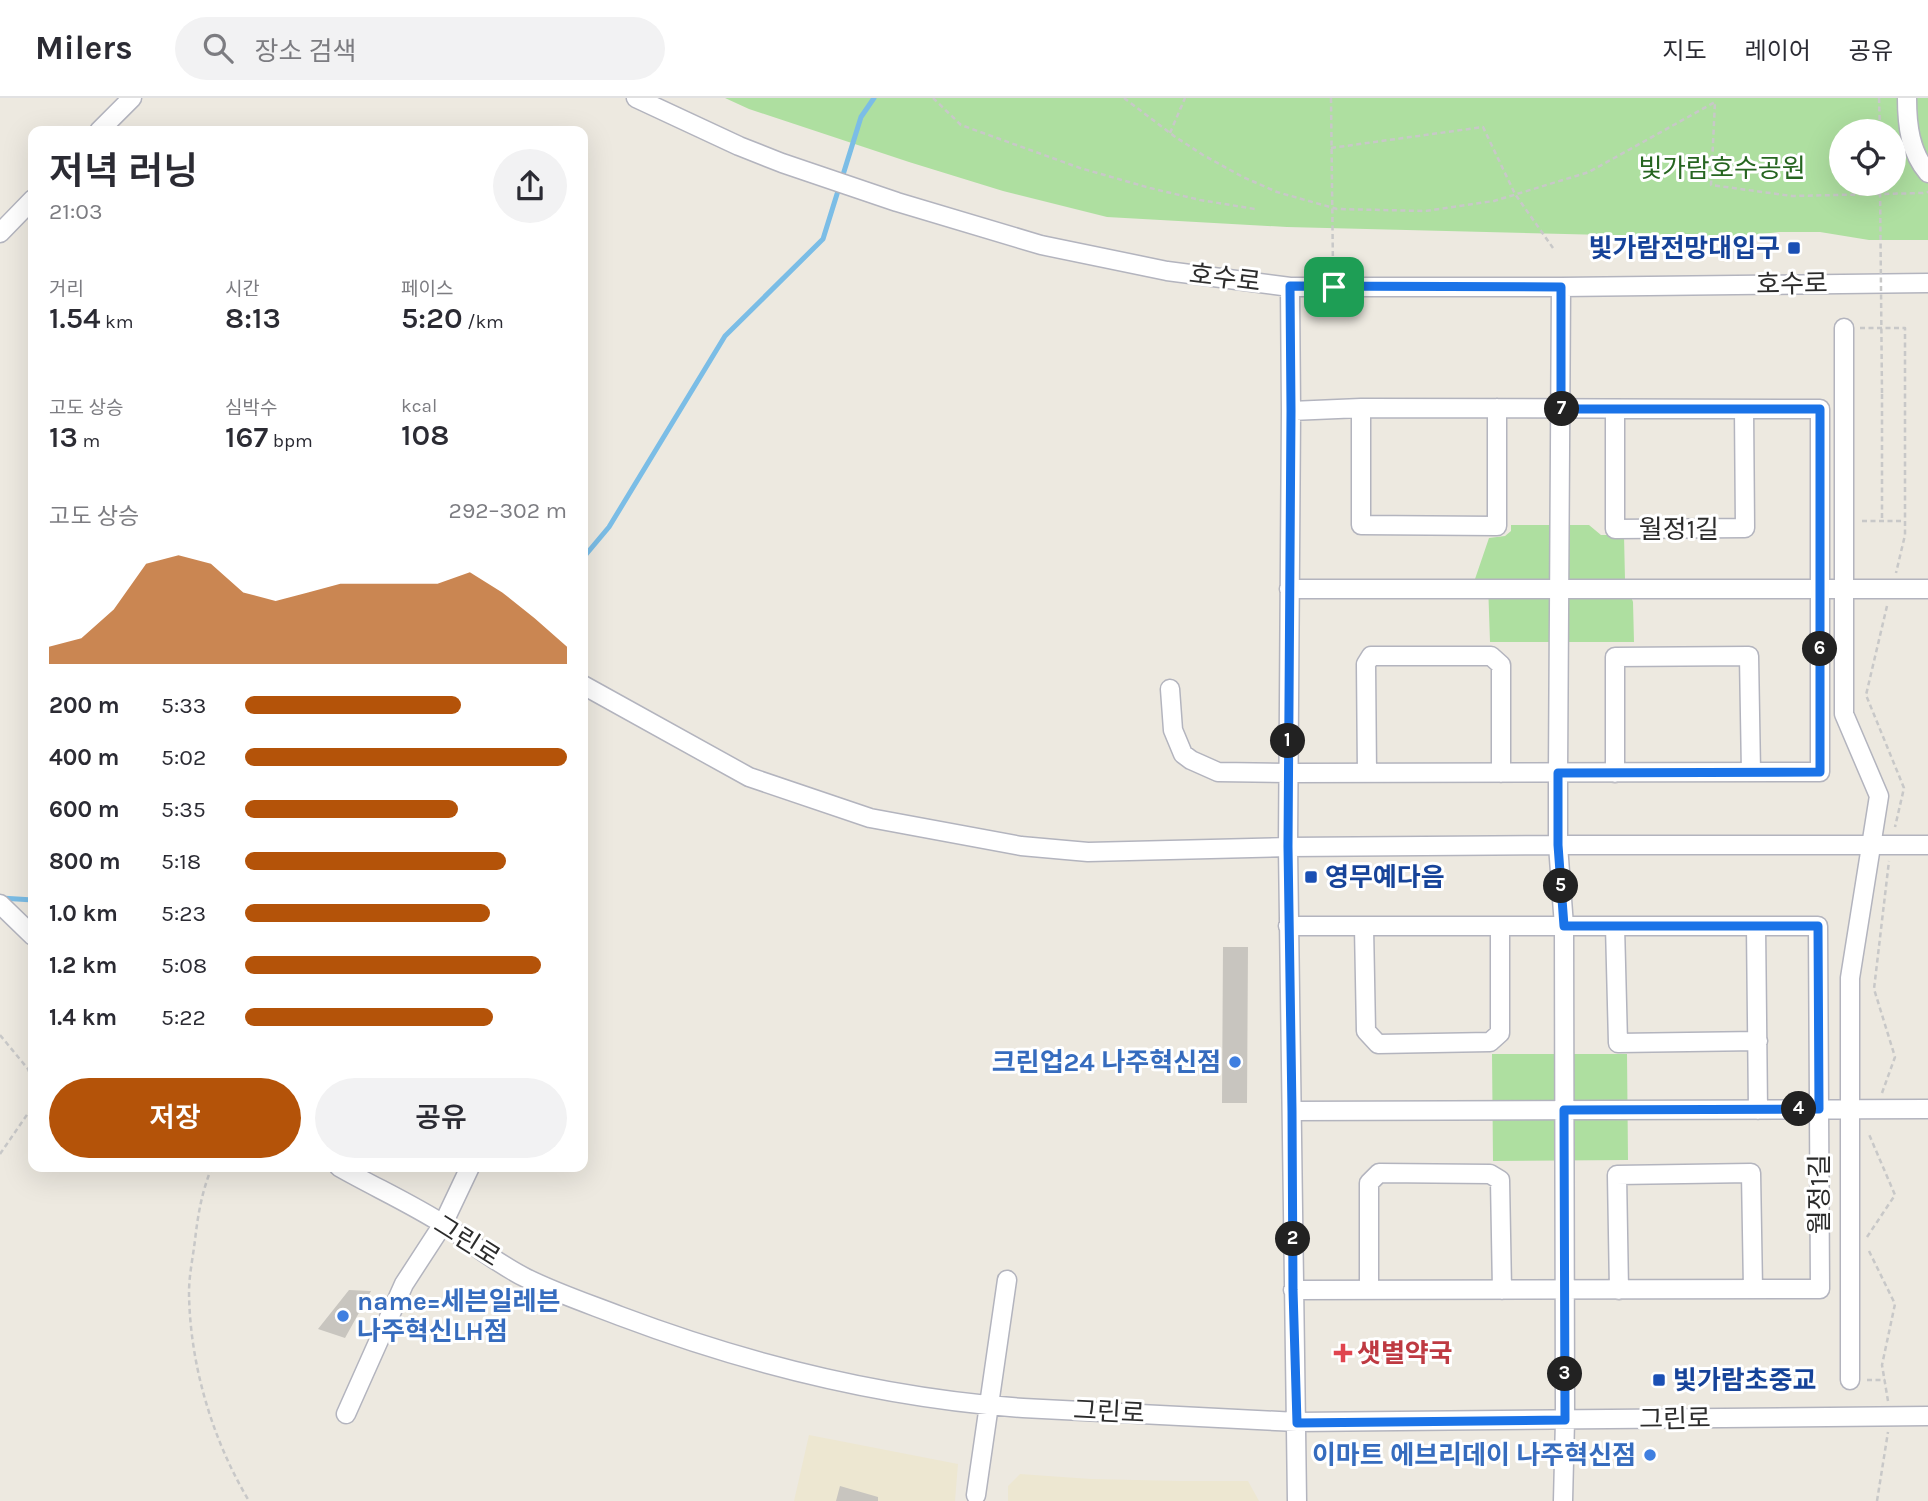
<!DOCTYPE html>
<html lang="ko">
<meta charset="utf-8">
<style>
:root{--surface:#fff;--page:#f2f2f3;--text:#2b2b33;--muted:#7c7c81;--line:#e1e1e2;--accent:#b45309}
body{margin:0;font-family:Karla,"Noto Sans KR",sans-serif;background:var(--page);color:var(--text);height:100vh;display:flex;flex-direction:column;font-size:26px;white-space:nowrap}
*{box-sizing:border-box;margin:0}
p{font-size:23px;color:var(--muted)}
.icon{flex:none;width:38px;height:38px;fill:none;stroke:currentColor;stroke-width:2;stroke-linecap:round;stroke-linejoin:round}
.map{position:relative;flex:1;overflow:hidden}
.panel{position:absolute;left:28px;top:28px;width:560px;height:1046px;display:flex;flex-direction:column;background:var(--surface);border-radius:14px;box-shadow:0 7px 28px #0002}
.panel>*{flex:none}
.controls{position:absolute;left:1829px;top:21px;display:grid;gap:14px}
.controls a{display:grid;place-items:center;width:77px;height:77px;border-radius:50%;background:var(--surface);box-shadow:0 7px 28px #0002;font-size:35px}
.pin{position:absolute;display:grid;place-items:center;width:60px;height:60px;color:#fff;margin:-30px;border-radius:14px;box-shadow:0 4px 10px #0006}
.km{position:absolute;width:35px;height:35px;margin:-18px;border-radius:50%;background:#222;color:#fff;font-size:19px;line-height:35px;text-align:center}
.round{display:grid;place-items:center;flex:none;width:74px;height:74px;border-radius:37px;background:var(--page)}
.summary{display:flex;align-items:center;justify-content:space-between;height:119px;padding:0 21px}
h1{font-size:38px;font-weight:600;line-height:52px}
.stats{display:grid;grid-template-columns:repeat(3,1fr);gap:10px;height:119px;padding:7px 21px}
.stats div{display:grid;align-content:center}
.stats b{font-size:30px;font-weight:600}
.stats small{font-size:19px;font-weight:400}
.stats p{font-size:19px}
.chart{height:196px;padding:14px 21px}
.chart p{display:flex;justify-content:space-between}
.chart svg{width:100%;height:126px;margin-top:7px;fill:var(--accent);opacity:.7}
.cta{display:flex;gap:14px;margin-top:auto;padding:14px 21px}
.cta a{flex:1;height:80px;border-radius:42px;background:var(--accent);color:#fff;font-size:28px;font-weight:600;line-height:80px;text-align:center}
.cta a+a{background:var(--page);color:var(--text)}
ul{padding:0 21px;list-style:none;font-size:23px}
li{display:grid;grid-template-columns:112px 84px 1fr;align-items:center;height:52px}
li i{height:18px;border-radius:9px;background:var(--accent)}
header{display:flex;align-items:center;gap:42px;box-sizing:border-box;height:98px;padding:0 35px;background:var(--surface);border-bottom:2px solid var(--line)}
header strong{font-size:33px}
nav{display:flex;gap:38px;margin-inline-start:auto;font-size:24px}
.search{width:490px;height:63px;background:var(--page);display:flex;align-items:center;gap:18px;box-sizing:border-box;padding:0 24px;border-radius:38px;color:var(--muted);font-size:26px}
.map>svg:first-child{display:block}
.education{fill:#ede7d1}
.green{fill:#aedfa0;fill-rule:evenodd}
.lines{fill:none;stroke-linecap:round;stroke-linejoin:round}
.stream{stroke:#7bbde6;stroke-width:5}
.building{fill:#c8c5bf}
.minor-casing{stroke:#b3b4be;stroke-width:21}
.path{stroke:#c8c8c8;stroke-width:2.5;stroke-dasharray:5 3.5;stroke-linecap:butt}
.minor{stroke:#fff;stroke-width:18}
.path-bridge{stroke:#c8c8c8;stroke-width:2.5;stroke-dasharray:5 3.5;stroke-linecap:butt}
.route-casing{stroke:#fff;stroke-width:14}
.route{stroke:#1a73e8;stroke-width:9}
.transit-dot{fill:#1a4fb4;stroke:#fff;stroke-width:2.5}
.shop-dot{fill:#3f7fe0;stroke:#fff;stroke-width:2.5}
.health-dot{fill:#e0444e;stroke:#fff;stroke-width:2.5}
.labels{text-anchor:middle;dominant-baseline:central;stroke-width:6;stroke-linejoin:round;paint-order:stroke}
.park-label{font-size:26px;fill:#266520;stroke:#fff}
.transit-label{font-size:26px;font-weight:bold;fill:#164399;stroke:#fff;text-anchor:start}
.street-label{font-size:26px;fill:#2c2c2c;stroke:#fff}
.shop-label{font-size:26px;font-weight:bold;fill:#366cbe;stroke:#fff;text-anchor:end}
.health-label{font-size:26px;font-weight:bold;fill:#be3a42;stroke:#fff;text-anchor:start}
</style>
<header>
<strong>Milers</strong>
<div class="search"><svg class="icon" aria-label="search" viewBox="0 0 24 24"><circle cx="10" cy="10" r="6"/><path d="M15 15l6 6"/></svg>장소 검색</div>
<nav><a>지도</a><a>레이어</a><a>공유</a></nav>
</header>
<div class="map">
<svg width="1928" height="1403" viewBox="0 0 1928 1403">
<rect width="100%" height="100%" fill="#ede9e0"/>
<path class="education" d="M809,1337L958,1366L955,1403H794Z
M1020,1376L1091,1381L1181,1383H1248L1259,1403H1008V1388Z"/>
<path class="green" d="M725,0H1928V142H1869L1820,134H1779L1728,140L1287,129L1107,119L1003,93L909,64L749,11ZM1841,33H1894V86H1841Z
M1511,427H1589L1601,437H1624L1625,482L1633,504L1634,544H1490L1488,485H1475V481L1489,440L1505,438L1511,433Z
M1492,956H1627L1628,1062L1493,1063Z"/>
<g class="lines">
<path class="stream" d="M583,460L609,429L725,238L823,141L861,19L874,0
M1,800L33,802"/>
</g>
<path class="building" d="M1223,849H1248L1247,1005H1222Z
M349,1192L371,1193L345,1240L318,1231Z
M840,1388L878,1399V1403H836Z"/>
<g class="lines">
<defs>
<path id="minor" d="M636,0L739,48L782,65L897,104L1041,147L1167,173L1290,189H1561L1928,185
M1907,0C1907,27 1910,54 1928,75
M99,33L132,0
M0,135L33,101
M1290,189L1291,313L1288,749L1297,1403
M1561,189L1558,675V747L1564,828L1565,1322L1563,1403
M1844,230V616L1879,698L1850,880V1282
M1361,310V427L1497,428V310
M1615,311V431L1745,430L1744,311
M1289,491H1928
M583,587L749,679L870,720L1021,748L1088,754L1288,749L1558,747H1928
M1170,591L1173,632L1183,656L1191,662L1218,674L1288,675L1820,674V311L1361,310L1291,313
M1367,675L1366,566L1371,558H1491L1501,567V675
M1615,675V559L1749,558L1751,674
M0,806L33,838
M1288,828H1818L1820,1191L1293,1192
M1615,828L1618,945L1758,943
M1756,828L1758,1012
M1364,829L1366,933L1378,946L1490,944L1500,935V828
M1292,1013L1928,1011
M339,1069C374,1089 412,1106 446,1128C472,1145 499,1167 526,1180C556,1195 589,1206 620,1218C750,1267 884,1300 1023,1310L1297,1324L1928,1318
M1369,1192V1085L1379,1075L1490,1076L1500,1082L1502,1192
M1619,1192L1617,1077L1751,1075L1753,1191
M346,1316L404,1186L443,1126L470,1069
M976,1397L1007,1182"/>
</defs>
<use href="#minor" class="minor-casing"/>
<path class="path" d="M933,0L961,27L1080,70L1150,90L1200,102L1255,111
M1124,0L1174,38L1203,57L1243,79L1277,94L1337,111L1425,113L1494,103L1589,74L1715,4L1711,87L1792,98L1923,95L1928,94
M1331,0L1333,172
M1879,0L1880,33
M1170,35L1185,0
M1331,50L1483,29L1515,96L1553,150
M1860,230H1905V437L1896,475
M1882,296V423
M1862,423H1904
M1887,508L1866,597L1904,690L1895,729
M0,937L28,971L33,983
M1882,995L1895,959L1874,891L1889,763
M0,1056L33,1008
M212,1069C202,1093 198,1116 195,1142C193,1159 189,1177 189,1195C190,1267 212,1341 249,1403
M1867,1139L1895,1097L1868,1034
M1869,1153L1895,1206L1882,1267L1888,1303
M1867,1282H1885
M1877,1403L1888,1334"/>
<use href="#minor" class="minor"/>
<path class="path-bridge" d="M1880,86L1882,296"/>
</g>
<g class="lines">
<defs>
<path id="route" d="M1290,188L1561,189V311H1820V674L1558,675V747L1564,828H1818L1819,1011L1564,1012L1565,1322L1297,1325L1293,1192L1292,1013L1288,749L1291,313Z"/>
</defs>
<use href="#route" class="route-casing"/>
<use href="#route" class="route"/>
</g>
<g class="transit-dot">
<rect x="1787" y="143" width="14" height="14" rx="3.5"/>
<rect x="1304" y="772" width="14" height="14" rx="3.5"/>
<rect x="1652" y="1275" width="14" height="14" rx="3.5"/>
</g>
<g class="shop-dot">
<circle cx="1235" cy="964" r="7"/>
<circle cx="343" cy="1218" r="7"/>
<circle cx="1650" cy="1357" r="7"/>
</g>
<path class="health-dot" d="M1339.5 1244.5h7v7h7v7h-7v7h-7v-7h-7v-7h7z"/>
<g class="labels">
<g class="park-label">
<text x="1722" y="70">빛가람호수공원</text>
</g>
<g class="transit-label">
<text x="1780" y="150" text-anchor="end">빛가람전망대입구</text>
<text x="1325" y="779">영무예다음</text>
<text x="1673" y="1282">빛가람초중교</text>
</g>
<g class="street-label">
<text transform="translate(1225 180) rotate(7)">호수로</text>
<text transform="translate(1792 186) rotate(-1)">호수로</text>
<text x="1679" y="431">월정1길</text>
<text transform="translate(1819 1096) rotate(-90)">월정1길</text>
<text transform="translate(467 1143) rotate(32)">그린로</text>
<text transform="translate(1109 1314) rotate(3)">그린로</text>
<text transform="translate(1675 1321) rotate(-1)">그린로</text>
</g>
<g class="shop-label">
<text x="1221" y="964">크린업24 나주혁신점</text>
<text x="357" y="1203" text-anchor="start">name=세븐일레븐<tspan x="357" dy="30">나주혁신LH점</tspan></text>
<text x="1636" y="1357">이마트 에브리데이 나주혁신점</text>
</g>
<g class="health-label">
<text x="1357" y="1255">샛별약국</text>
</g>
</g>
</svg>
<div class="controls">
<a><svg class="icon" aria-label="locate" viewBox="0 0 24 24"><circle cx="12" cy="12" r="6"/><path d="M12 2v4M12 18v4M2 12h4M18 12h4"/></svg></a>
</div>
<div class="pin" style="left:1334px;top:189px;background:#1e9e55"><svg class="icon" aria-label="arrive" viewBox="0 0 24 24"><path d="M6 21V4h12l-3 4 3 4H6"/></svg></div>
<b class="km" style="left:1288px;top:643px">1</b>
<b class="km" style="left:1293px;top:1141px">2</b>
<b class="km" style="left:1565px;top:1276px">3</b>
<b class="km" style="left:1799px;top:1011px">4</b>
<b class="km" style="left:1561px;top:788px">5</b>
<b class="km" style="left:1820px;top:551px">6</b>
<b class="km" style="left:1562px;top:311px">7</b>
<section class="panel">
<div class="summary"><div><h1>저녁 러닝</h1><p>21:03</p></div><a class="round"><svg class="icon" aria-label="share" viewBox="0 0 24 24"><path d="M12 15V3M7 8l5-5 5 5M5 13v7h14v-7"/></svg></a></div>
<div class="stats">
<div><p>거리</p><b>1.54<small> km</small></b></div>
<div><p>시간</p><b>8:13</b></div>
<div><p>페이스</p><b>5:20<small> /km</small></b></div>
</div>
<div class="stats">
<div><p>고도 상승</p><b>13<small> m</small></b></div>
<div><p>심박수</p><b>167<small> bpm</small></b></div>
<div><p>kcal</p><b>108</b></div>
</div>
<div class="chart"><p><span>고도 상승</span>292–302 m</p>
<svg viewBox="0 0 160 44" preserveAspectRatio="none"><path d="M0 44V38L10 35L20 25L30 9L40 6L50 9L60 19L70 22L80 19L90 16L100 16L110 16L120 16L130 12L140 19L150 28L160 38V44z"/></svg>
</div>
<ul>
<li><b>200 m</b>5:33<i style="width:67%"></i></li>
<li><b>400 m</b>5:02<i style="width:100%"></i></li>
<li><b>600 m</b>5:35<i style="width:66%"></i></li>
<li><b>800 m</b>5:18<i style="width:81%"></i></li>
<li><b>1.0 km</b>5:23<i style="width:76%"></i></li>
<li><b>1.2 km</b>5:08<i style="width:92%"></i></li>
<li><b>1.4 km</b>5:22<i style="width:77%"></i></li>
</ul>
<div class="cta"><a>저장</a><a>공유</a></div>
</section>
</div>
